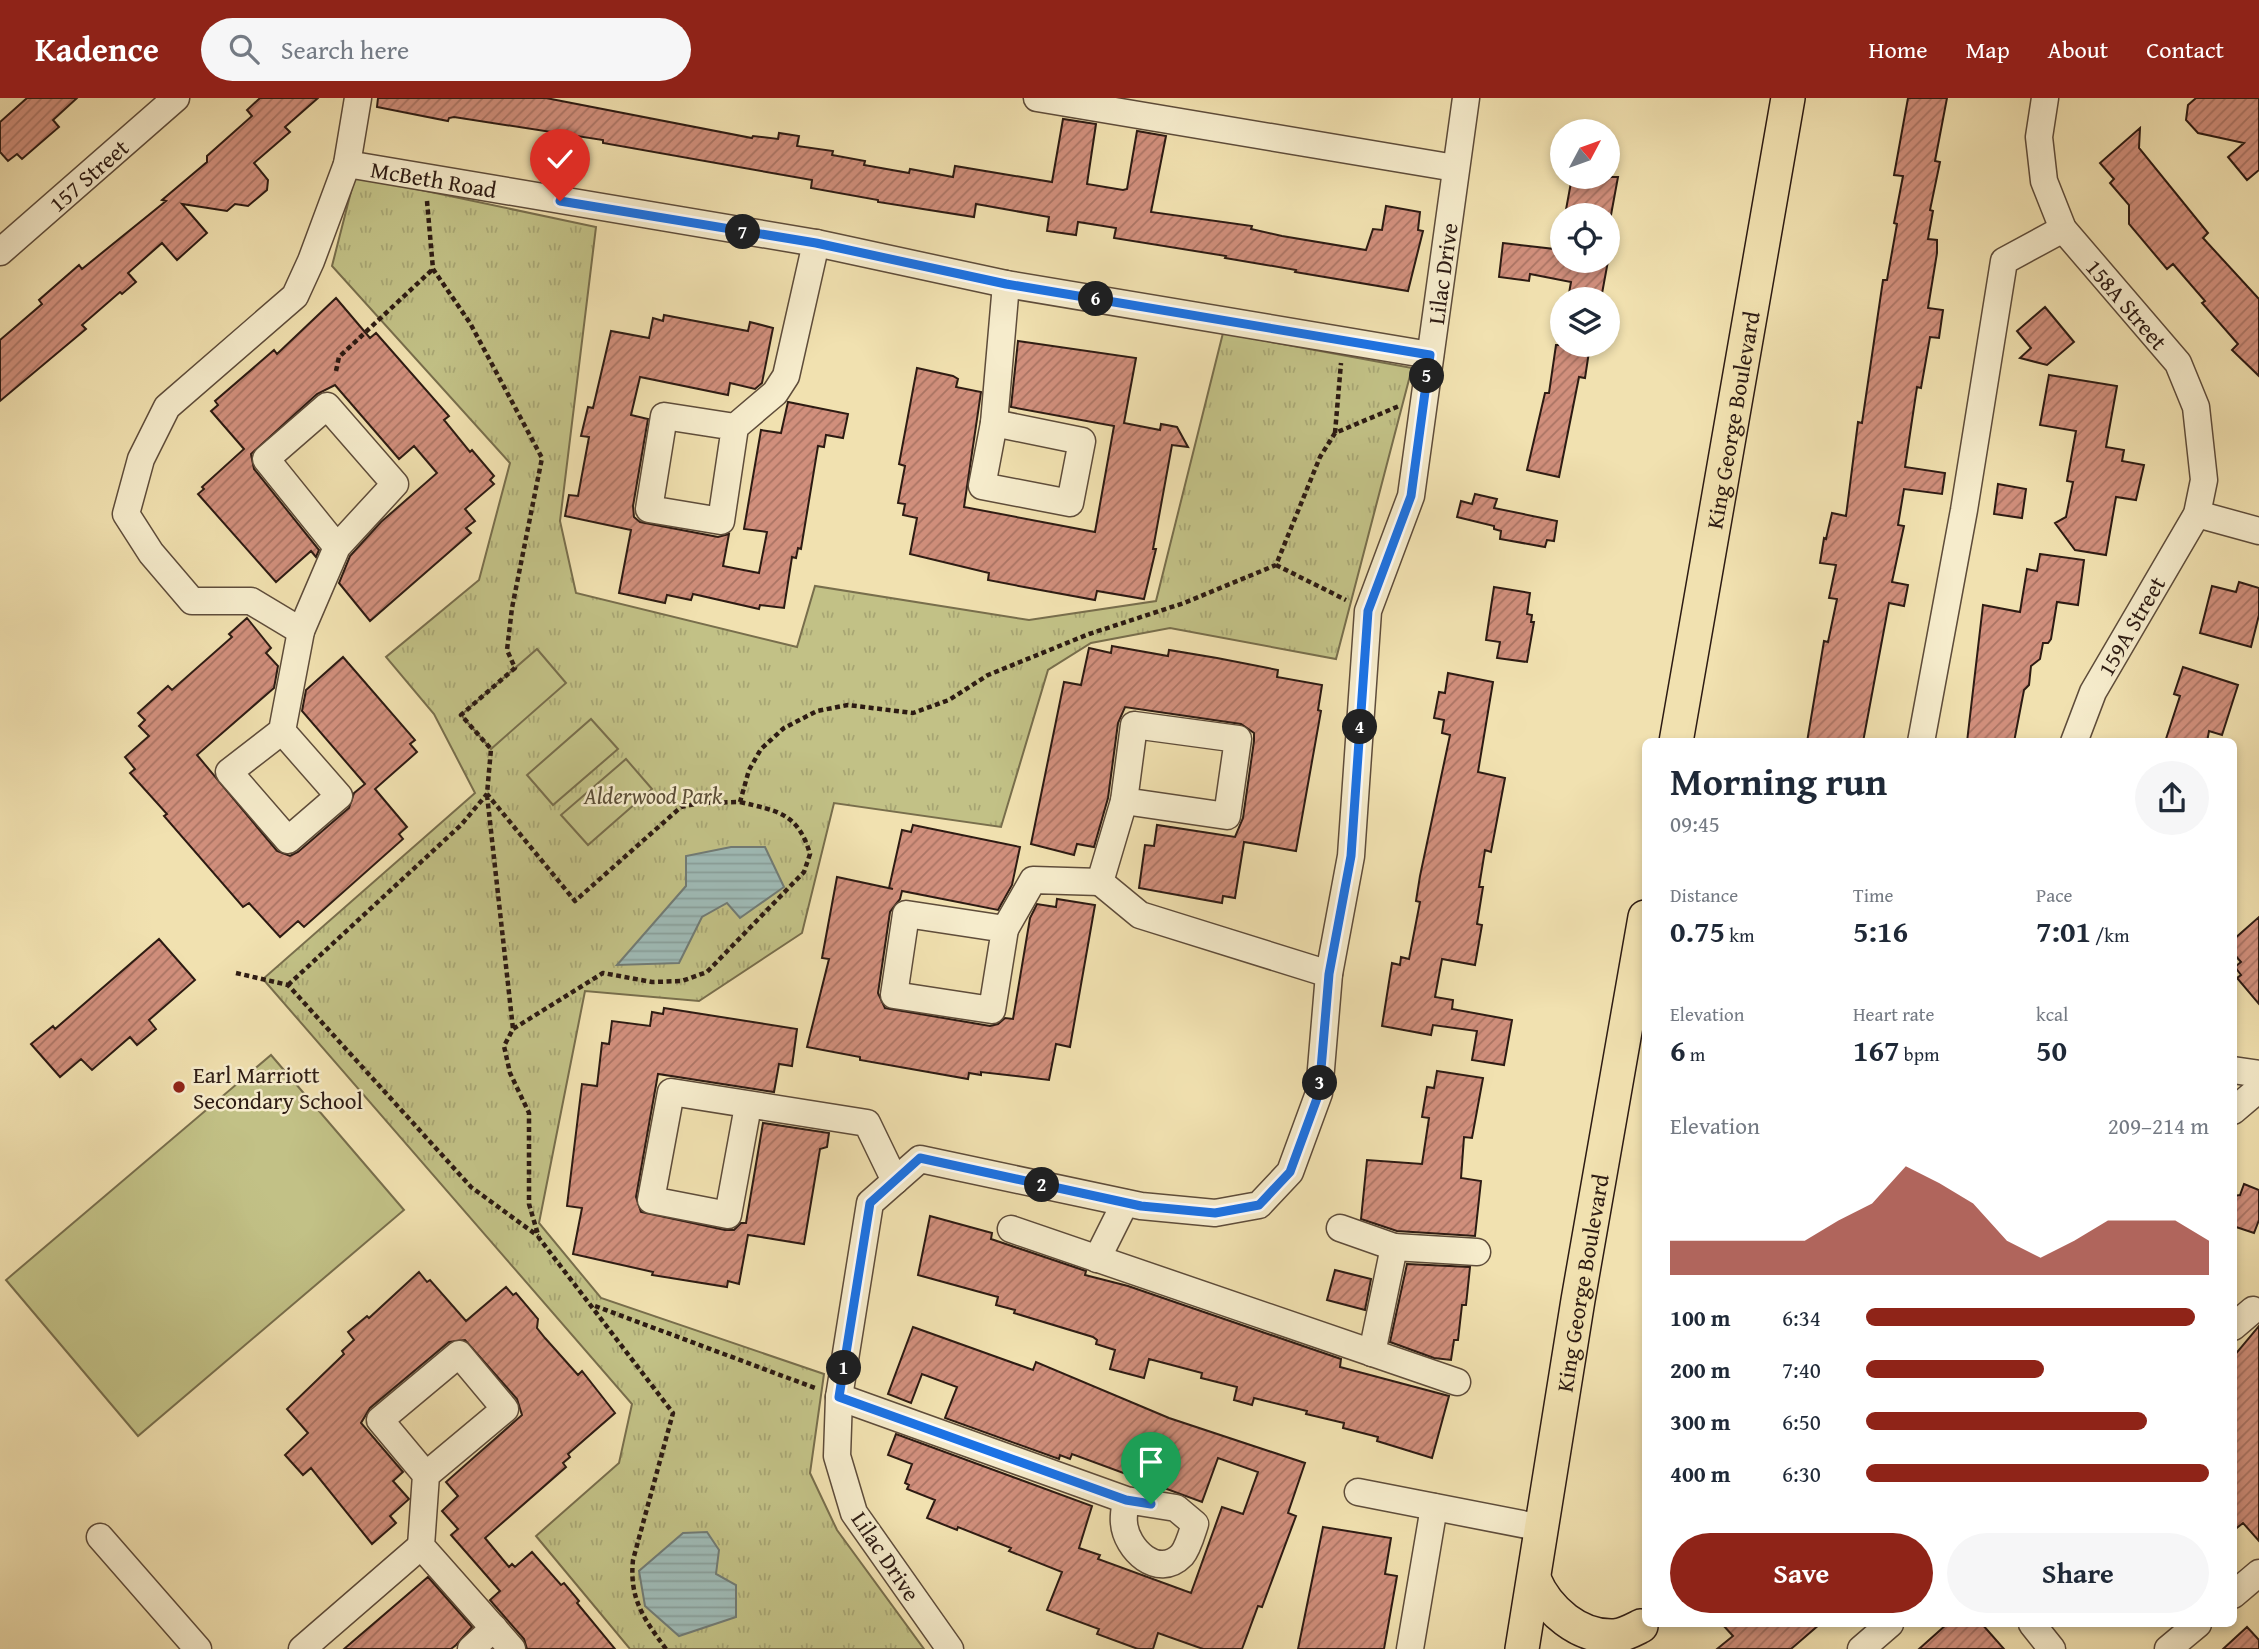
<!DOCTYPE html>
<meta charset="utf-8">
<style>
:root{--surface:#fff;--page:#f6f6f7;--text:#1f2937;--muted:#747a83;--accent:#8f2418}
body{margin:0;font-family:"Gentium Book Plus",serif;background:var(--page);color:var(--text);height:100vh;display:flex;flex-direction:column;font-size:26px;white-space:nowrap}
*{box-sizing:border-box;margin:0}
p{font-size:23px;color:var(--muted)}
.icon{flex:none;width:38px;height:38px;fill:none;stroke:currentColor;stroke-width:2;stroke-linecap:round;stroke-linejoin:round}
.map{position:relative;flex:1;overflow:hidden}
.panel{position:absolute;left:1642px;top:640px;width:595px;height:889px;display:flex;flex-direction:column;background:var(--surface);border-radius:10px;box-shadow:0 4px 10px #0003}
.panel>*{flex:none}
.needle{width:46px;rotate:49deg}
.tools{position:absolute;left:1550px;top:21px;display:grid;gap:14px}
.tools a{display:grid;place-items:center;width:70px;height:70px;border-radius:50%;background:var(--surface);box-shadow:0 4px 10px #0003;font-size:35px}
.pin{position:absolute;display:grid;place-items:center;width:60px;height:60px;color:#fff;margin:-72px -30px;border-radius:50% 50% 50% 0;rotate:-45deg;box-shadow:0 0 7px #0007}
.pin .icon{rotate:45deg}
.km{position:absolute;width:35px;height:35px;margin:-18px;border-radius:50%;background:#222;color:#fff;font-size:19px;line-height:35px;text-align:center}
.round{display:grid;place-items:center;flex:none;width:74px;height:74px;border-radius:37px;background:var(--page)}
.summary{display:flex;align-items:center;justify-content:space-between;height:119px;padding:0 28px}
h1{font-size:38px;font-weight:800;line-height:52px}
.metrics{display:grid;grid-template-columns:repeat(3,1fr);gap:10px;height:119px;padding:7px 28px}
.metrics div{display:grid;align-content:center}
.metrics b{font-size:30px;font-weight:800}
.metrics small{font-size:19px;font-weight:400}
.metrics p{font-size:19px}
.chart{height:196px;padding:14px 28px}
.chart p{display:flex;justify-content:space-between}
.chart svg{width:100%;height:126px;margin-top:7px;fill:var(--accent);opacity:.7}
.action{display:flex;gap:14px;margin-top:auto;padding:14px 28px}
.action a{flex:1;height:80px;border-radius:42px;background:var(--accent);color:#fff;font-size:28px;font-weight:800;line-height:80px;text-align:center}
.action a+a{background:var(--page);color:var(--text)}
ul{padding:0 28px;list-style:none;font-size:23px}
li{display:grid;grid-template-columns:112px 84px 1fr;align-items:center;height:52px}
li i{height:18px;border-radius:9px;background:var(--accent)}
header{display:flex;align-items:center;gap:42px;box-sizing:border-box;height:98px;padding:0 35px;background:var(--accent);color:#fff}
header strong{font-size:33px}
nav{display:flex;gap:38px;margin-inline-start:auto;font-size:24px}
.search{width:490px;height:63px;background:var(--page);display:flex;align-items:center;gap:18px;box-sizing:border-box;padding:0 24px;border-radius:38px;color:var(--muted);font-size:26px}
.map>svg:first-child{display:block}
.park{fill:url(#park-tufts);stroke:#786e4c;stroke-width:2}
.garden{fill:#c2c186;stroke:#786e4c;stroke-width:2}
.water{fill:url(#water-rules);stroke:#717b75;stroke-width:2}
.building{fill:url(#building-hatch);stroke:#2d1b13;stroke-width:2}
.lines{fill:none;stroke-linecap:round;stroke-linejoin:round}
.minor-casing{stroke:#5e4c3a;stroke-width:29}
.major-casing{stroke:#2d1b13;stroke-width:36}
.path{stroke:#2d1b13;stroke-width:4.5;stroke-dasharray:5 3.5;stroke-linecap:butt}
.minor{stroke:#f6eccc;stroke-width:26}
.major{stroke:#f1e1b0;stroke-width:33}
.route-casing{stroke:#fff;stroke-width:14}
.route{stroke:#1a73e8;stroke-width:9}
.poi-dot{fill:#8f2418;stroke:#f6eccc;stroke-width:2.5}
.labels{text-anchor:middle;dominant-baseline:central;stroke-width:5;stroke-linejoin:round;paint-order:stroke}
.street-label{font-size:23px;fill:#2d1b13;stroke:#f6eccc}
.park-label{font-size:23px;font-style:italic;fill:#5a4d36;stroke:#f6eccc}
.poi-label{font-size:23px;fill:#2d1b13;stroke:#f6eccc;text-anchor:start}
</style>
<header>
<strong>Kadence</strong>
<div class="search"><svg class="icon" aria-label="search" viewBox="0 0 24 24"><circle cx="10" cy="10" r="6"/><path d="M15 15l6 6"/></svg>Search here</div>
<nav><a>Home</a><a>Map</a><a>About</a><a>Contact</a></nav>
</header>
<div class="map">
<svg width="2259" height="1551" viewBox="0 0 2259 1551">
<defs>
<pattern id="park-tufts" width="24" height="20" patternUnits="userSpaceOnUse" patternTransform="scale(1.75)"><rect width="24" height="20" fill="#c2c186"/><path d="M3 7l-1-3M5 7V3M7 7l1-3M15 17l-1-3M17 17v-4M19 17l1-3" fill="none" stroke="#a7a573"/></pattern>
<pattern id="water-rules" width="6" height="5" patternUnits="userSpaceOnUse" patternTransform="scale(1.75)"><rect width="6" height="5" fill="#9fbbb7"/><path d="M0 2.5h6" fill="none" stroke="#89a09c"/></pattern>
<pattern id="building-hatch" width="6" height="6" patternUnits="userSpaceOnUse" patternTransform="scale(1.75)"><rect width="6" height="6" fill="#d18f7c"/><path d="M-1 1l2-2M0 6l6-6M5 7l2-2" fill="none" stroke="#aa7464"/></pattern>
</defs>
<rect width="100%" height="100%" fill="#f1e1b0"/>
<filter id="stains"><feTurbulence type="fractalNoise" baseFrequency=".00286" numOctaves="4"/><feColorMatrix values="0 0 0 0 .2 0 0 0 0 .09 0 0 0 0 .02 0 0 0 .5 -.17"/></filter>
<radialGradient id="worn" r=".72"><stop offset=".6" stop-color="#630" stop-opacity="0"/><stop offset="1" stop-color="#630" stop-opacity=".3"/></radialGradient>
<path class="park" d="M355,78L596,129L560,423L576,495L797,549L815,488L1029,522L1156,503L1223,235L1412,270L1336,561L1170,530L1091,545L1048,572L1001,729L834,705L802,835L699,903L585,893L539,1125L601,1200L824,1276L810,1375L837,1432L924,1551H630L536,1438L619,1365L632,1306L263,881L475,695L434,616L386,559L479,482L510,365L332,168Z"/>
<path class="garden" d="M537,551L566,585L491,651L461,617Z
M591,621L618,651L553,707L527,677Z
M626,661L652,691L588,747L561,717Z
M271,957L404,1112L138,1338L6,1182Z"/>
<path class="water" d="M731,749H765L784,789L740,820L727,805L702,819L679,865L617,867L686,788V758Z
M707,1434L719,1452L716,1476L736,1487V1519L679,1538L645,1508L639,1473L683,1435Z"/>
<path class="building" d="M27,0H77L53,22L59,29L22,61L17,56L8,63L0,54V24Z
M260,0H318L285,29L290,34L254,65L268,82L267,92L248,108L235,106L227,113L182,106L207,135L177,162L162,145L128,175L136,184L122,196L120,194L82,227L86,231L0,303V242L42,206L39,202L79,167L82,171L166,103L162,102L207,64V58L252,18L247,12Z
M378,0H546L752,40L753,38L778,41L779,35L799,38L797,48L833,53L832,57L865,63L864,67L909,75L910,71L953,79L955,68L1052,84L1063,21L1096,26L1087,86L1123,92L1127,91L1137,33L1166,38L1151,114L1252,128L1251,131L1282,138L1366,152L1373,131L1382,132L1386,108L1420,114L1418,132L1423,133L1408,193L1295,174L1296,172L1225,160L1226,158L1114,140L1116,130L1078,124L1076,137L1047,133L1049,119L976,106L974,119L878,104V102L811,90L812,82L603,45V42L454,19L449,20L448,23L377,9Z
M1908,0H1947L1935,63L1940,64L1930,112L1933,113L1928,141L1937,142V155L1928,210L1943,212L1939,240L1930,239L1921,290L1917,289L1905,369L1945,375L1942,396L1904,391L1898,427L1904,428L1892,484L1908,487L1904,508L1889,505L1863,644H1807L1824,543L1828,544L1837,501L1829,500L1836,467L1820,465L1824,440L1826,441L1832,415L1846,418L1858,324L1862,325L1883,182H1887L1897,126L1894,125L1903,78L1894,77Z
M2196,0H2259V72L2247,82L2228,59L2244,45L2198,35L2186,22L2188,7Z
M2140,30L2139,50L2208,135L2203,140L2259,201V278L2232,252L2238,246L2202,205L2205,203L2173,166L2167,171L2129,126V107L2110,85L2114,81L2100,65Z
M1572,79H1618L1611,117H1565Z
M1503,145L1563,152V163H1608L1601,201H1568L1571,184L1530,176L1529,183L1499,179Z
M336,200L370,240L376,235L449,318L444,322L470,354L472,352L494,378L490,382L494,386L465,411L475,423L466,430L471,435L370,523L339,485L350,458L381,424L437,375L414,348L399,361L335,287L317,296L251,356L254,371L319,452L316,459L311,453L276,484L198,396L204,391L202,389L244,351L211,313L218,307L215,303L274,252L277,256Z
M2045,209L2074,244L2047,267L2020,260L2031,250L2017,233Z
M664,217L748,233L750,224L773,230L762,285L755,291L730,285L728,297L640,279L631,317L648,321L633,408L634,419L640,424L718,439L729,436L723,468L759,475L767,434L744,431L761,332L781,335L788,304L848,316L843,340L826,337L824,349L818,348L801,451L798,450L796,460L792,459L784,510L760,507L759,511L693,496L691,502L667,497L665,505L619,495L631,432L565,418L569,397L578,398L589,339L581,338L588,309L593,310L611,233L649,240L653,220L663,223Z
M1018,243L1136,260L1124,325L1160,332L1161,326L1177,329L1188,349L1172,347L1153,451H1156L1144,501L1097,493L1095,502L1024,489L988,482L989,475L910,456L917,420L903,417L905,406L898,405L905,368L899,366L917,270L953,278L958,281L956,289L981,294L964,409L1095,434L1114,328L1011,309Z
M1556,247H1590L1585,280L1579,279L1559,379L1527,372L1545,295H1549Z
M2049,277L2117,288L2106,349L2124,352L2122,363L2144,367L2136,402L2116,399L2106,457L2075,452L2055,425L2066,419L2073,384L2067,383L2076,333L2040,327Z
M1998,386L2026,391L2022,420L1994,416Z
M1475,396L1497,401L1494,410L1557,423L1554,443L1547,442L1545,449L1500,441L1501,433L1494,431V428L1457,419L1461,403L1472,406Z
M2040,456L2084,462L2078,507L2057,504L2051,541L2048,545H2043L2040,561L2031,568L2029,587L2024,592L2014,644H1967L1983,507L2020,514L2027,471L2037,473Z
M2239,484L2259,490V517L2251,549L2200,535L2212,488L2236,494Z
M1494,489L1530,495L1527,516L1532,517L1531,524H1534L1527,564L1497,560L1500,544L1486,542Z
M247,520L271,550L266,555L278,568L274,590L197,657L277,753L290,758L298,754L349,710L354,695L365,686L302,613L306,592L343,559L415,642L410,646L417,654L375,691L407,729L399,736L403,741L304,829L298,823L280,839L249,805L243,809L164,718L167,716L130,675L135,671L125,659L149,638L139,628L145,622L138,615L168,588L172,592L232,539L229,536Z
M1112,548L1168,558L1169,552L1217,560L1278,572L1277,579L1322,587L1318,612L1321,613L1296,753L1244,744L1235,800L1223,798L1222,805L1139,790L1145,747L1154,748L1157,727L1235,739L1243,720L1254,643V635L1241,626L1125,609L1118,625L1108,700L1094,749L1077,746L1074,757L1031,746L1064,584L1081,587L1089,550L1111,555Z
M2183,569L2238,587L2222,637L2209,633L2207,644H2165L2180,598L2174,596Z
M1448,575L1493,584L1478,674L1505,680L1491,754L1485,752L1479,789H1483L1477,826L1482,827L1475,867L1442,861L1435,899L1453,902L1452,911L1512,922L1504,967L1472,962L1477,933L1433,927L1431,937L1382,928L1392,865L1400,867L1401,859L1409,861L1420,804L1416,803L1420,778L1450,637L1442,635L1444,622L1434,620L1439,594L1445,595Z
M913,727L1020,749L1012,787L998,812L902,793L900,801L890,814L878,895L885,910L990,928L998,926L1005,920L1013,921L1030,820L1037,806L1056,809L1057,801L1095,807L1070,949L1056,946L1049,982L981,974V977L969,975L968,981L860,962V959L807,949L829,861L822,860L837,779L893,791L889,790L902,732L911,734Z
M2259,819V906L2237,880L2241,877L2235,869L2241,864L2233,855V842Z
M159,841L195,882L149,922L156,931L137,947L130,939L92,972L81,961L60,979L31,946L53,928L55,931Z
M664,910L797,931L792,968L779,966L774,994L658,976L636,1099L641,1114L725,1132H734L741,1125H746L763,1025L829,1035L827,1049L820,1051L804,1146L748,1137L739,1186L728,1183L727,1189L652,1177L653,1174L573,1156L582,1110L567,1108L582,986L597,988L602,945L609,946L612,923L650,928L652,914L663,916Z
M1437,973L1483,980L1472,1040L1464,1039L1461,1080L1481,1083L1475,1138L1397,1133L1361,1121L1367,1062L1422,1066L1429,1020L1422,1019L1427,989L1434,990Z
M2244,1086L2259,1092V1122L2254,1135L2233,1128V1098L2240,1097Z
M930,1118L992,1135L991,1141L1086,1173L1085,1177L1128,1188L1341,1261L1340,1269L1449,1298L1432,1360L1377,1343L1378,1339L1343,1330L1344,1325L1306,1316L1307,1313L1254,1300L1252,1307L1234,1302L1237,1289L1201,1280L1202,1275L1149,1261L1144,1280L1110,1271L1115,1252L1096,1246L1097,1242L1093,1239L1014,1215L1015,1212L996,1207L998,1199L918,1177Z
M1407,1166L1470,1169L1466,1207H1462L1458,1242H1454L1451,1262L1434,1260L1390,1244Z
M1335,1172L1371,1181L1365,1212L1327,1202Z
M419,1174L427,1184L430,1182L466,1223L506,1189L513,1197L516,1195L538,1221L537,1230L545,1240L578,1277L582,1273L615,1315L568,1356L570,1359L563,1365L566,1369L485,1440L509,1469L512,1466L515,1469L532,1454L561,1487L564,1485L579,1503L577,1505L615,1551H527L524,1541L490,1502L500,1493L451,1437L458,1431L442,1413L458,1398L446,1384L522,1317L517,1301L465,1242L449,1244L370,1310L361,1325L403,1374L393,1383L409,1401L390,1418L396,1425L372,1446L311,1370L303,1377L285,1357L308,1335L287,1311L344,1256L342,1253L354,1242L348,1234L367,1218L369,1220Z
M2259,1228V1443L2243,1425L2233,1433V1259Z
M913,1229L1033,1272L1036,1264L1169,1320L1305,1365L1288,1415L1296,1418L1262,1509L1258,1508L1242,1551H1203L1158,1535L1153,1551H1138L1097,1536L1099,1531L1047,1512L1062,1474L1009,1453L1011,1450L958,1429L957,1432L927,1420L935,1402L907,1391L909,1387L905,1385L912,1366L888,1357L896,1336L1092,1408L1079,1450L1100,1457L1098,1461L1191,1495L1222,1409L1243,1416L1258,1374L1218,1360L1202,1404L1072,1356L1070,1361L1060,1357L1059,1361L945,1320L957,1289L922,1276L911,1305L888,1296Z
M1323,1429L1391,1440L1385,1476L1397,1478L1384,1551H1298Z
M428,1479L472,1529L456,1547L451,1551H344Z
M1722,1526H1820L1791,1551H1717L1733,1538Z
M1947,1526H1982L2004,1551H1919Z
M2247,1529L2259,1542V1551H2223Z"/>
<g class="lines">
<defs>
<g id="minor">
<path d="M1037,0L1455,70"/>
<path id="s1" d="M2045,0L2039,39L2044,83L2063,131L2178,265L2196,309L2204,382L2197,416L2093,594L2074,644"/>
<path id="s2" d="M347,66L816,145L1006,186L1430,257"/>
<path id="s3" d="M0,154L176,0"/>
<path d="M994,325L1082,343L1070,405L982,388Z"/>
<path d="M994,325L1006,186"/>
<path d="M735,329L664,318L649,411L721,423L735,329L775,295L786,278L816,145"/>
<path d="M2197,416L2259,433"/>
<path d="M301,533L251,503H192L151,455L126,416L141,361L167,309L295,198L311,163L347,66L358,0"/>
<path d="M1134,627L1238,641L1227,718L1124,703Z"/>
<path d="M282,633L339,698L288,742L229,674L282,633L301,533L337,449L395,386L327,308L266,361L337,449"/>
<path d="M1921,644L1964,412L2004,163L2063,131"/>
<path d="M1100,784L1140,817L1329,876"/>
<path d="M906,816L1005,831L992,912L894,897Z"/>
<path d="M1005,831L1033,782L1100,784L1124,703"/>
<path d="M2233,972L2259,976"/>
<path d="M748,1008L728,1117L651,1102L671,994L867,1025L895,1083"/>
<path d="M2233,1013L2259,991"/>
<path d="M1340,1130L1394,1149"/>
<path d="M1011,1131L1457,1284"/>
<path d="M1097,1161L1125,1105"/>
<path d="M2233,1229L2253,1212"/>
<path d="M1372,1255L1394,1149L1477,1154"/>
<path d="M839,1299L1126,1402L1176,1410L1195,1426C1192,1435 1188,1450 1182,1457C1158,1482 1126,1451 1124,1425C1123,1418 1125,1409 1126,1402"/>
<path d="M426,1377L380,1322L459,1256L505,1311L426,1377L421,1448L512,1551"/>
<path d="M1358,1394L1542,1430"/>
<path d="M100,1439L198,1551"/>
<path d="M2233,1497L2259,1475"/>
<path d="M2032,1526L2052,1551"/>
<path d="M302,1551L421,1448"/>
<path d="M471,1551L494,1530"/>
<path id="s4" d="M950,1551L854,1415L837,1358L839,1299L870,1105L920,1061L1141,1108L1215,1115L1259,1107L1290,1074L1319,995L1329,876L1351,758L1368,513L1411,398L1466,0"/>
<path d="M1410,1551L1434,1409"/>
<path d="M1861,1551L1890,1526"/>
<path d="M2168,1551L2198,1526"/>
</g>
<g id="major">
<path id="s5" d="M1676,644L1788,0"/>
<path d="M1534,1481C1547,1512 1579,1540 1615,1538C1624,1537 1633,1532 1641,1528"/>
<path id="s6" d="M1522,1551L1578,1202L1645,819"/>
</g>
</defs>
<use href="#minor" class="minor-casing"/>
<use href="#major" class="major-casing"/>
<path class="path" d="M427,103L433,171L470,225L542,360L512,510L507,552L515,570L461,617L491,651L487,696L575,803L681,709L700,705L740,704L749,672L761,651L784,630L817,613L848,607L913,615L949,602L988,577L1089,536L1184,505L1276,467L1320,359L1335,335L1399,308
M336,273L339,259L433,171
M1335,335L1341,265
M1276,467L1346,502
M487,697L513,931
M236,875L288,887L471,1089L538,1138
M288,887L461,727L487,696
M595,1208L815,1290
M666,1551C644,1521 629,1501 633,1462L673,1315L539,1140L529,1106V1015L510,975L504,948L513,931L603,875L652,884L682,883L707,874L804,774L810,756C798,715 778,713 740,704"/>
<use href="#minor" class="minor"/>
<use href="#major" class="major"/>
</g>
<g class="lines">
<defs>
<path id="route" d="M560,103L816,145L1006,186L1430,257L1411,398L1368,513L1351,758L1329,876L1319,995L1290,1074L1259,1107L1215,1115L1141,1108L920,1060L870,1105L839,1299L1126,1402L1151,1406"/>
</defs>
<use href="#route" class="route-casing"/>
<use href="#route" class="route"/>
</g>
<circle class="poi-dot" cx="179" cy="989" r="7"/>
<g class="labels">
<g class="street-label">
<text stroke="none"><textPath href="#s3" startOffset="117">157 Street</textPath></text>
<text stroke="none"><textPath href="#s2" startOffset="88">McBeth Road</textPath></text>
<text stroke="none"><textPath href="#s4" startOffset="1855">Lilac Drive</textPath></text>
<text stroke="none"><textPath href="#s1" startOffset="234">158A Street</textPath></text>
<text stroke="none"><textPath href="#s5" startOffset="327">King George Boulevard</textPath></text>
<text transform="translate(2131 528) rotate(-60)">159A Street</text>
<text stroke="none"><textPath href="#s6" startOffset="371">King George Boulevard</textPath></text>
<text transform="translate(886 1458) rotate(56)">Lilac Drive</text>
</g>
<g class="park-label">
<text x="653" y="697">Alderwood Park</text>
</g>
<g class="poi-label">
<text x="193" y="976">Earl Marriott<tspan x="193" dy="26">Secondary School</tspan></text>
</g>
</g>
<rect width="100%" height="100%" filter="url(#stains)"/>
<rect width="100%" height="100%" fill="url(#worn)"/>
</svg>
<div class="tools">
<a><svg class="needle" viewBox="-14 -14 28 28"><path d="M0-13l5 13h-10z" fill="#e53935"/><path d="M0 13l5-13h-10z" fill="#747a83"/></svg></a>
<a><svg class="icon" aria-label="locate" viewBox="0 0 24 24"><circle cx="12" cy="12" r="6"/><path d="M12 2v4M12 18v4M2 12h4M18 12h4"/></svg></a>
<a><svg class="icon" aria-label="layers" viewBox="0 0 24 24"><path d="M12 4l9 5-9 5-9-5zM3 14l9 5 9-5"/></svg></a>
</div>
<div class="pin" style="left:1151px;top:1406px;background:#1e9e55"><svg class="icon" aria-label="arrive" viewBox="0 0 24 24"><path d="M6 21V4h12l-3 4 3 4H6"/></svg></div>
<div class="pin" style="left:560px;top:103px;background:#d93025"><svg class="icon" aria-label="check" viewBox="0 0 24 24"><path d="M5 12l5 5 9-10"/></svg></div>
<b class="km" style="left:844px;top:1270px">1</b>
<b class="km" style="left:1042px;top:1087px">2</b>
<b class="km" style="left:1320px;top:985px">3</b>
<b class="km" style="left:1360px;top:629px">4</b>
<b class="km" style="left:1427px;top:278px">5</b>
<b class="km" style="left:1096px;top:201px">6</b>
<b class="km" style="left:743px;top:134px">7</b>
<section class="panel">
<div class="summary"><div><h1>Morning run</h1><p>09:45</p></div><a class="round"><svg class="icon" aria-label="share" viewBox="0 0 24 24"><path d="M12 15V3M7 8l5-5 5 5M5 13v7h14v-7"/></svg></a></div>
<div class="metrics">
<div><p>Distance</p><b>0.75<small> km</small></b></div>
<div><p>Time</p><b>5:16</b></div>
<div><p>Pace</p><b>7:01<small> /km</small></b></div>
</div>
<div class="metrics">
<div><p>Elevation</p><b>6<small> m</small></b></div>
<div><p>Heart rate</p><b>167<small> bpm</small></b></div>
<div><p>kcal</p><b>50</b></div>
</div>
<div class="chart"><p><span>Elevation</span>209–214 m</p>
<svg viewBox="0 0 160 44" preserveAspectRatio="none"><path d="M0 44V32L10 32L20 32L30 32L40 32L50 25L60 19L70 6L80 12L90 19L100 32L110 38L120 32L130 25L140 25L150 25L160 32V44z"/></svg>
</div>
<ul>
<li><b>100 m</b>6:34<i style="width:96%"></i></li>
<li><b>200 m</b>7:40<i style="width:52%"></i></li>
<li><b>300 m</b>6:50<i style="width:82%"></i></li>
<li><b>400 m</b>6:30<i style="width:100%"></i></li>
</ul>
<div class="action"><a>Save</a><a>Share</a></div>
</section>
</div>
